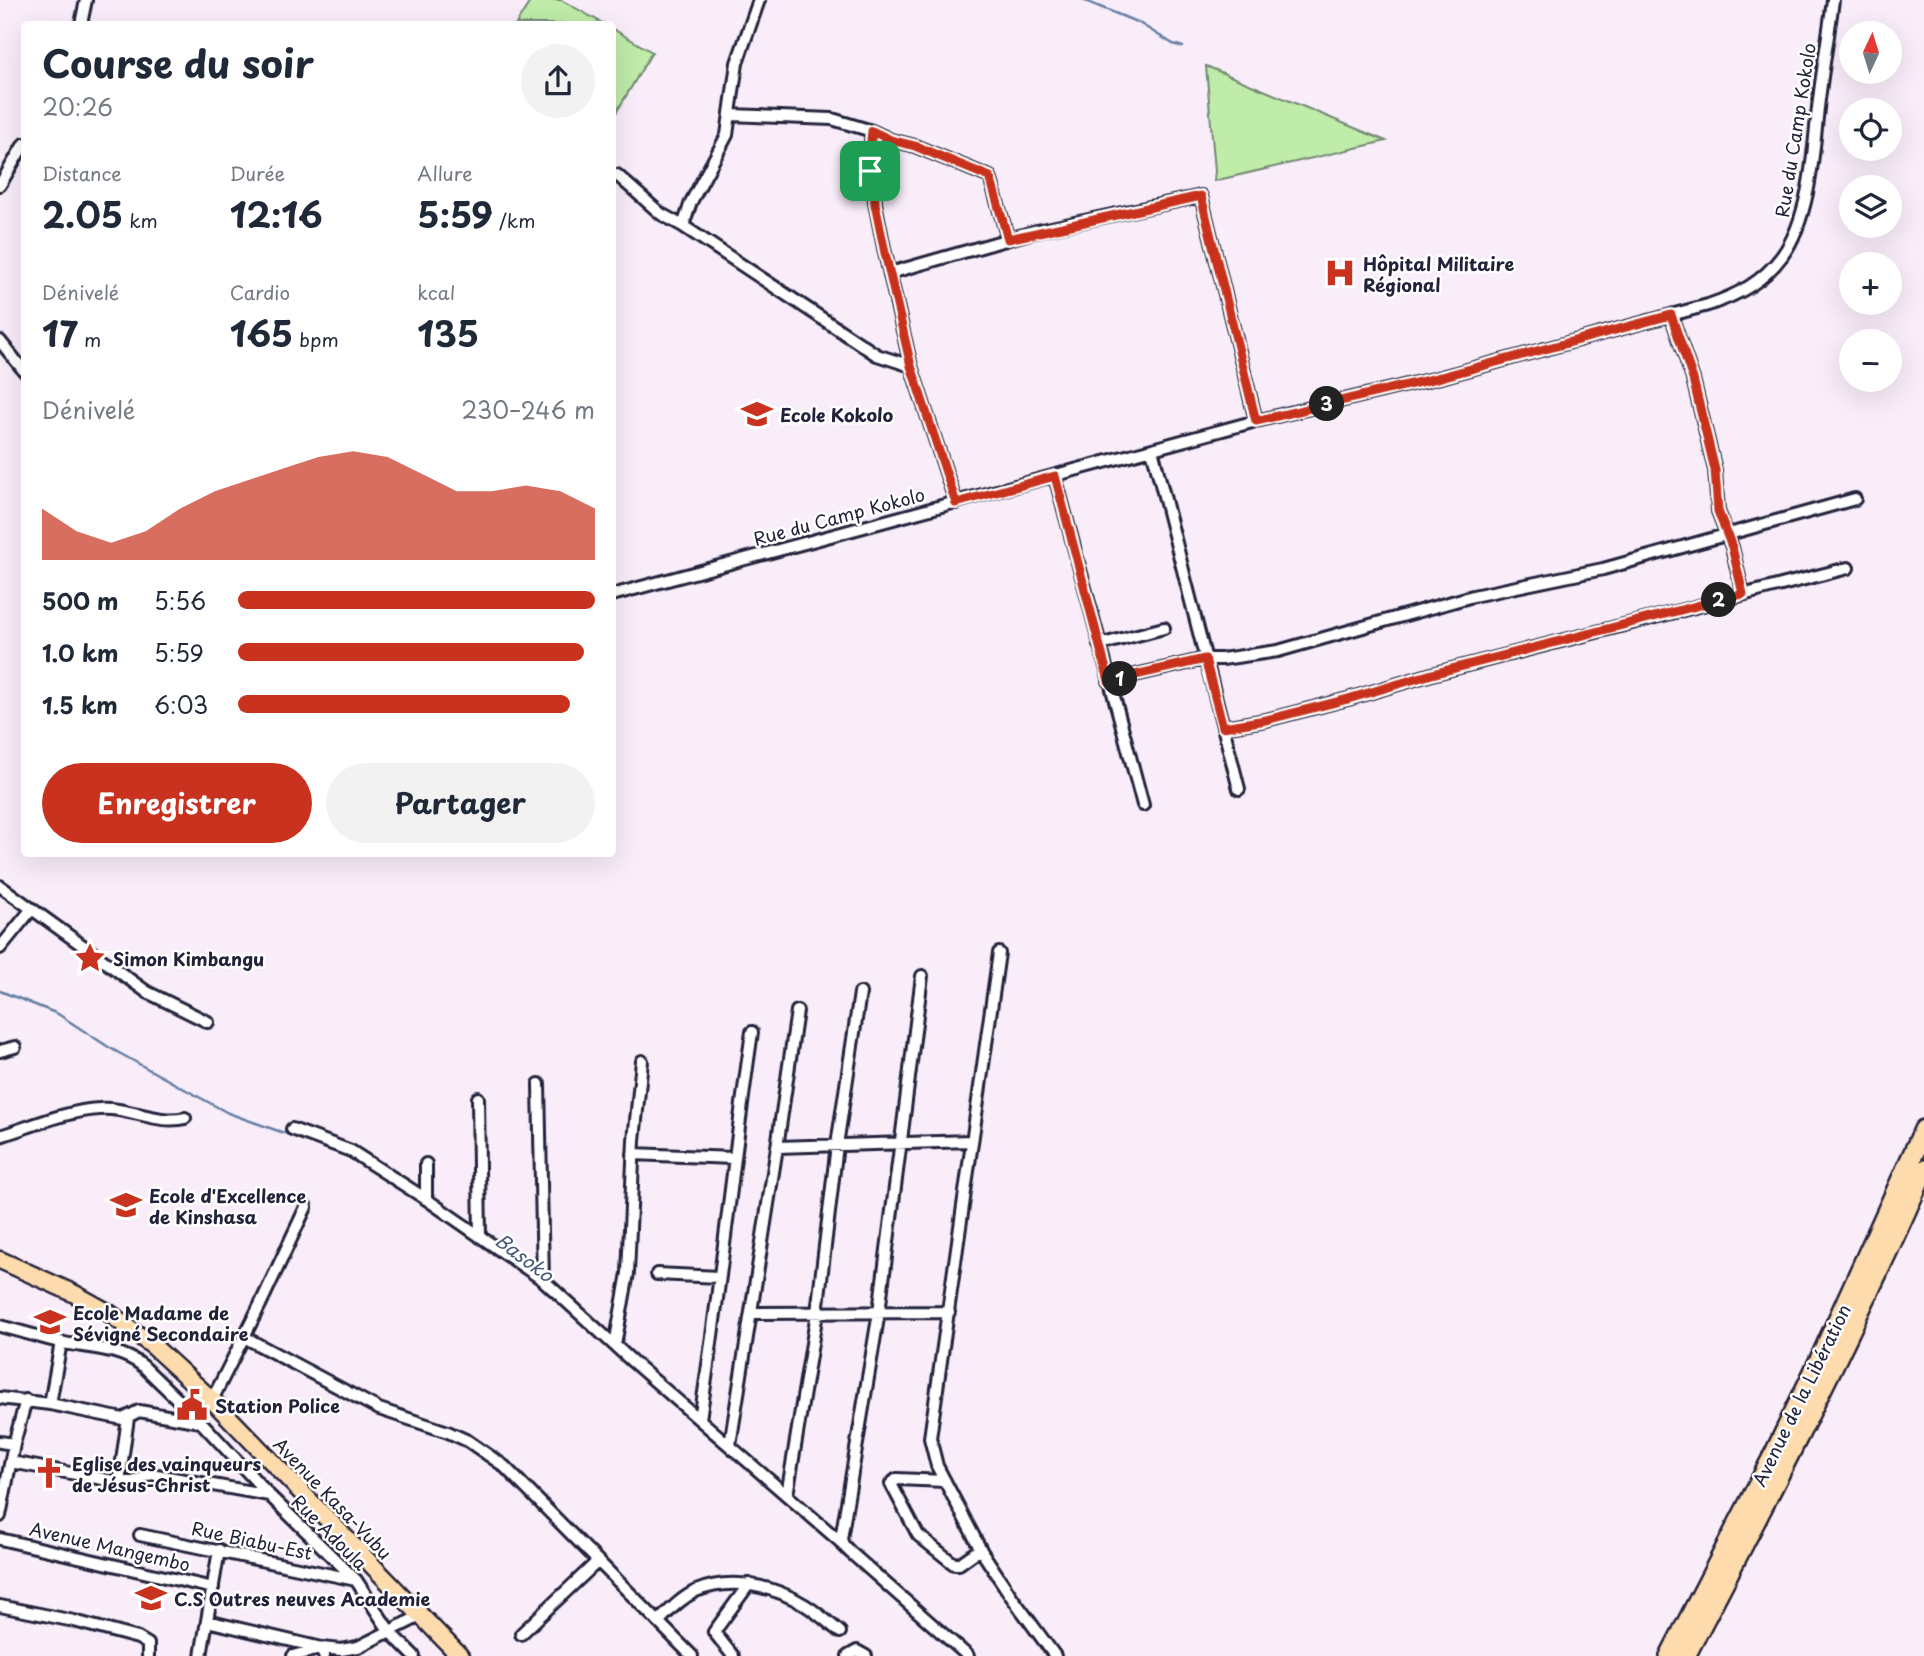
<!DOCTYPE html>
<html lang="fr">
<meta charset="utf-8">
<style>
:root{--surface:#fff;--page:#f2f2f3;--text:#1f2937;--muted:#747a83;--accent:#c8321e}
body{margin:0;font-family:"Playpen Sans",sans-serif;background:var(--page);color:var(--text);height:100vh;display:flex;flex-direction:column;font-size:26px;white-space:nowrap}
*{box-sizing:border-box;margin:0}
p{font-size:23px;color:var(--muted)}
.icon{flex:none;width:38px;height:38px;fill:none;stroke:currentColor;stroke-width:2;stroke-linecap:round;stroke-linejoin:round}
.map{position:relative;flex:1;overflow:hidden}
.details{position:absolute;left:21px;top:21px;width:595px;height:836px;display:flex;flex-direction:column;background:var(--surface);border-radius:7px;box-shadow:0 7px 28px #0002}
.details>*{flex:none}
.needle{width:46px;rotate:4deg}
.fabs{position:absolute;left:1839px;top:21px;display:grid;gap:14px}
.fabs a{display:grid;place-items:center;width:63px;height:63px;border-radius:50%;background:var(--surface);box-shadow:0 7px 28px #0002;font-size:35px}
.pin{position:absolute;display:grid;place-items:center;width:60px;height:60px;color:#fff;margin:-30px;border-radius:14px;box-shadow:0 4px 10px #0006}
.km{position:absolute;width:35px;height:35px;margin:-18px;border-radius:50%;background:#222;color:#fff;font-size:19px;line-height:35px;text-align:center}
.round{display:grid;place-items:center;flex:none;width:74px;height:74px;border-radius:37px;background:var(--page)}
.headline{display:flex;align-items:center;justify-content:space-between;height:119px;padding:0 21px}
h1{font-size:38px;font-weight:700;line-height:52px}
.figures{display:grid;grid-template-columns:repeat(3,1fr);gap:10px;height:119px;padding:7px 21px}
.figures div{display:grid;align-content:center}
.figures b{font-size:35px;font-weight:700}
.figures small{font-size:19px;font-weight:400}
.figures p{font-size:19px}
.chart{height:196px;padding:14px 21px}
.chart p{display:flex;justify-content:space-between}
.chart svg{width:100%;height:126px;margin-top:7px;fill:var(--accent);opacity:.7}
.button{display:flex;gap:14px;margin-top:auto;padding:14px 21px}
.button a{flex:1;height:80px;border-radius:42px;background:var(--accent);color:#fff;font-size:28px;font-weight:700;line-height:80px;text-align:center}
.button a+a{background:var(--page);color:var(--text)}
ul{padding:0 21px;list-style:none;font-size:23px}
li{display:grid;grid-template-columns:112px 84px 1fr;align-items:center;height:52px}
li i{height:18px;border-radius:9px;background:var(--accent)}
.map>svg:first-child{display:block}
.grass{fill:#bfeca9;stroke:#708772;stroke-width:2}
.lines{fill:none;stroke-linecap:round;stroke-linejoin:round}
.stream{stroke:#647fa4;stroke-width:2.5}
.street-casing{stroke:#22223b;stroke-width:16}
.primary-casing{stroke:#22223b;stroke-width:21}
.highway-casing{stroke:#22223b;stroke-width:24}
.street{stroke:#fff;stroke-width:10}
.primary{stroke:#fddbac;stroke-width:16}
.highway{stroke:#fddbac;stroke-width:19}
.route-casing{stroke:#fff;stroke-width:14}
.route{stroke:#c8321e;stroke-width:9}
.labels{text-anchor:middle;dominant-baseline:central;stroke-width:5;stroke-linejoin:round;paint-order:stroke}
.street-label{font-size:18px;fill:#22223b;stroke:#fff}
.poi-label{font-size:18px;font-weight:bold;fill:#22223b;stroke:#fff;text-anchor:start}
.water-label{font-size:19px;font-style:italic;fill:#485878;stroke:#fff}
</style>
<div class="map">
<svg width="1924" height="1656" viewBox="0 0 1924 1656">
<rect width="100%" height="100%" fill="#f9edf9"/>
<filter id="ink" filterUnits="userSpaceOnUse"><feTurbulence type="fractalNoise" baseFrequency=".0143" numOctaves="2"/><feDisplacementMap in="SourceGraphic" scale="14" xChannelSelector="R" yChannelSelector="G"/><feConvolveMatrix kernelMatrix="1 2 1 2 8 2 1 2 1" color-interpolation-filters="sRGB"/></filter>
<g filter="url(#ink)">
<path class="grass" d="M531,0H561L604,24H516Z
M613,29L652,52L613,118Z
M1206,66L1386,141L1214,181L1215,171Z"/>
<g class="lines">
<path class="stream" d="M1083,0L1139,23L1173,44L1183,47
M0,991L58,1014L110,1048L228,1113L351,1157
M404,1191L430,1208
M828,1538L839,1547"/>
<defs>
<path id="street" d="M81,24L86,0
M731,115L832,119L872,131L891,140L915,146L990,177L1008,239
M872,131L869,160L870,171L874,178L875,203L885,253L911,366L956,503
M617,175L661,214L683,226L877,355L911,366
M0,185L24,144
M683,226L691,202L727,135L737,63L759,0
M890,273L1037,231L1201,196L1256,421
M1671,315L1693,379L1715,470L1718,511L1732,547L1743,594
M0,341L24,371
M1152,449L1239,789
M1055,476L1143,805
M612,595L1256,421L1441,377L1708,305C1738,295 1763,282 1782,256C1808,221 1813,160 1817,117C1821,78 1828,39 1833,0
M1099,645L1164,628
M1109,681L1205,659H1222L1278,651L1473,596L1603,569L1855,499
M1223,727L1266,720L1348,699L1432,674L1848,568
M0,886L147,992L208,1022
M0,948L31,910
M999,953L930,1438L937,1466L982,1552L1011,1596L1055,1656
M922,976L879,1312L841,1539L843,1545L850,1552L968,1656
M0,1051L15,1047
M539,1084L543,1280
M478,1098L480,1237
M292,1129L351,1151L426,1199L543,1280L633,1362L843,1544
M0,1136C32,1126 66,1111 99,1109C127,1106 157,1125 185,1118
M777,1147L797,1011
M633,1154L733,1158
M426,1164V1199
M657,1274L719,1277
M751,1313L949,1312
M0,1326C20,1331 39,1337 59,1342C87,1348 119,1347 143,1366L201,1422L269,1495L356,1580L390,1632L414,1656
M244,1337L379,1409L448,1432L468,1441L504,1466L692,1656
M615,1345L628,1273L634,1140L642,1061
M0,1398L50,1404L123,1419L139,1411L201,1422
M212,1400L260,1305L306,1207
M50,1404L61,1342
M700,1419C720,1291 733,1161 752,1032
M0,1442L14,1444
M730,1445L777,1147L971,1141
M11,1462L119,1482H133L151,1474L269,1495
M945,1481L897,1479L891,1484L918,1535L954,1564H959L980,1549
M119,1482L128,1418
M787,1495L817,1313L837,1145L860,993
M0,1516L14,1444L26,1400
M140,1535L356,1580
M0,1539L213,1588
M0,1606L74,1621L138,1638L148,1644V1656
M207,1621L322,1648L324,1656
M658,1622C670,1610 681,1598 696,1591C731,1576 774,1586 805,1605C818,1613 829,1623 840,1632
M521,1634L598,1561
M201,1656L219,1550
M293,1656L322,1648L341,1650L358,1647L420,1616
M733,1656L714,1632L749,1584
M848,1656L857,1651L866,1656"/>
<path id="primary" d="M0,1260L73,1293L109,1313L153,1346L212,1400L460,1656"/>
<path id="highway" d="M1670,1656L1775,1453L1823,1353L1924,1130
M1685,1656C1769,1496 1851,1335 1924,1170"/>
</defs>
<use href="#street" class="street-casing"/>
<use href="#primary" class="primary-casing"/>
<use href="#highway" class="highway-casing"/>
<use href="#street" class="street"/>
<use href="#primary" class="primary"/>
<use href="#highway" class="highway"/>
</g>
</g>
<g class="lines" filter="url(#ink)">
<defs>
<path id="route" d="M872,131L891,140L915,146L990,177L1008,239L1201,196L1256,421L1441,377L1671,315L1693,379L1715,470L1718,511L1732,547L1743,594L1432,674L1348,699L1266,720L1223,727L1205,659L1109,681L1055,476L956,503L911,366L885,253L875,204L874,178L870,171L869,160Z"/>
</defs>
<use href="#route" class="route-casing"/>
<use href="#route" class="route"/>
</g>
<defs>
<symbol id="hospital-bare" viewBox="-9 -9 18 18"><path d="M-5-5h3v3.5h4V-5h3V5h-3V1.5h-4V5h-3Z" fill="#c8321e" stroke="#fff" stroke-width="2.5" paint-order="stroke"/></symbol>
<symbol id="school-bare" viewBox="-9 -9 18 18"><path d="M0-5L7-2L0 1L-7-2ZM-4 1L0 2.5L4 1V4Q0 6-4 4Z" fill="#c8321e" stroke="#fff" stroke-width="2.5" paint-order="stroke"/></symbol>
<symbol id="sight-bare" viewBox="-9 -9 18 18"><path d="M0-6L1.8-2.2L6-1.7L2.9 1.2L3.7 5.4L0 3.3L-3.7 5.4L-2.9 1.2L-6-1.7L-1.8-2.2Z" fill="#c8321e" stroke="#fff" stroke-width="2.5" paint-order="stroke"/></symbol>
<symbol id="civic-bare" viewBox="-9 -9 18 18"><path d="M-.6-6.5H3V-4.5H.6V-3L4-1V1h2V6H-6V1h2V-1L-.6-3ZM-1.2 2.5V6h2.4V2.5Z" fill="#c8321e" stroke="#fff" stroke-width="2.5" paint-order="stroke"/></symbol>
<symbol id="church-bare" viewBox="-9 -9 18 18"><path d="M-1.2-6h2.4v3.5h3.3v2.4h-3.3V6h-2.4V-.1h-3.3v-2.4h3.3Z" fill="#c8321e" stroke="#fff" stroke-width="2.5" paint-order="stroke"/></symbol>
</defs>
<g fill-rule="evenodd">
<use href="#hospital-bare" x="1318" y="251" width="44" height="44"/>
<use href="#school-bare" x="735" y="392" width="44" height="44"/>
<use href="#sight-bare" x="68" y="936" width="44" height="44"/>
<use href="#school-bare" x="104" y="1183" width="44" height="44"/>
<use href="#school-bare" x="28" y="1300" width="44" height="44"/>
<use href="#civic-bare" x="170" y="1383" width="44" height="44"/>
<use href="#church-bare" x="27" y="1451" width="44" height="44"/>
<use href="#school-bare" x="129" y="1576" width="44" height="44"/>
</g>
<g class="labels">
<g class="street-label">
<text transform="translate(1795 130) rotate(-81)">Rue du Camp Kokolo</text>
<text transform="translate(839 516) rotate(-15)">Rue du Camp Kokolo</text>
<text transform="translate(1801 1395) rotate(-64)">Avenue de la Libération</text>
<text transform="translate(333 1498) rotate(46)">Avenue Kasa-Vubu</text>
<text transform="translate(330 1532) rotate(45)">Rue Adoula</text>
<text transform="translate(252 1540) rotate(12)">Rue Biabu-Est</text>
<text transform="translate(110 1546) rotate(13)">Avenue Mangembo</text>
</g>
<g class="poi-label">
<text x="1363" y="263">Hôpital Militaire<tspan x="1363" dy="21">Régional</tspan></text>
<text x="780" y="414">Ecole Kokolo</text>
<text x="113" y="958">Simon Kimbangu</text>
<text x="149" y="1195">Ecole d'Excellence<tspan x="149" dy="21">de Kinshasa</tspan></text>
<text x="73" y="1312">Ecole Madame de<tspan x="73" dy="21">Sévigné Secondaire</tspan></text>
<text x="215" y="1405">Station Police</text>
<text x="72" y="1463">Eglise des vainqueurs<tspan x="72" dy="21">de Jésus-Christ</tspan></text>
<text x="174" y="1598">C.S Outres neuves Academie</text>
</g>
<g class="water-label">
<text transform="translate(525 1257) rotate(37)">Basoko</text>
</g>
</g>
</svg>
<div class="fabs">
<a><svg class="needle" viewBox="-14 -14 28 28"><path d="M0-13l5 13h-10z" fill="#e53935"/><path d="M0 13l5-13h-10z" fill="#747a83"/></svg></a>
<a><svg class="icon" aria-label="locate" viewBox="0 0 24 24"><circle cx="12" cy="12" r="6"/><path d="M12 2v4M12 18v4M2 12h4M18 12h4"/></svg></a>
<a><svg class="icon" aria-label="layers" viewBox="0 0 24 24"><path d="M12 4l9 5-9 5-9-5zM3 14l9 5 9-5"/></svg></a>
<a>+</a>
<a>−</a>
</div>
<div class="pin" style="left:870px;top:171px;background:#1e9e55"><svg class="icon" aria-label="arrive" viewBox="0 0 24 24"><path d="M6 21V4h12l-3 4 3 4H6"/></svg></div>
<b class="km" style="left:1120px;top:679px">1</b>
<b class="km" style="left:1719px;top:600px">2</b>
<b class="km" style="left:1327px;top:404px">3</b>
<section class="details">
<div class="headline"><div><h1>Course du soir</h1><p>20:26</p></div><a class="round"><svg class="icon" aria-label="share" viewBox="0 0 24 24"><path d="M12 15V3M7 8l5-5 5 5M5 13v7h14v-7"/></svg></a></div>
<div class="figures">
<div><p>Distance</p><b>2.05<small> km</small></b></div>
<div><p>Durée</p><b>12:16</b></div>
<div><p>Allure</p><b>5:59<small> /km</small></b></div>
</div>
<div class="figures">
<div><p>Dénivelé</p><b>17<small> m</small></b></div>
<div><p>Cardio</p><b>165<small> bpm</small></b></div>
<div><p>kcal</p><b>135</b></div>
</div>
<div class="chart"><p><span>Dénivelé</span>230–246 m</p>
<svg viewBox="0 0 160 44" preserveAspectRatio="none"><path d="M0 44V26L10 34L20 38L30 34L40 26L50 20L60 16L70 12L80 8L90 6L100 8L110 14L120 20L130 20L140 18L150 20L160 26V44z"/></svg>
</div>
<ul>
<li><b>500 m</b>5:56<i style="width:100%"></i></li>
<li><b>1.0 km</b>5:59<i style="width:97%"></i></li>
<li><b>1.5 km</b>6:03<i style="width:93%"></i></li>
</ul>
<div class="button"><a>Enregistrer</a><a>Partager</a></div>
</section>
</div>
